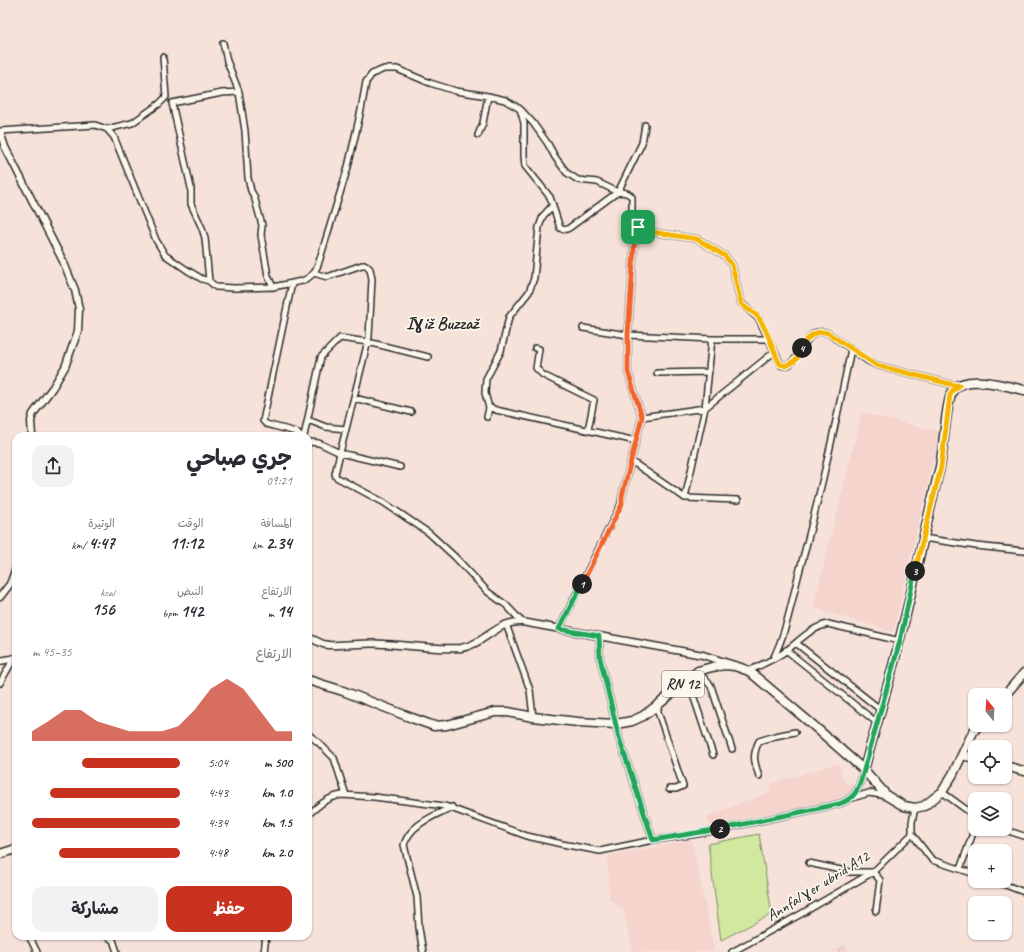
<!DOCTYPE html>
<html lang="ar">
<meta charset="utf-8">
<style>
:root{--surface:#fff;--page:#f2f2f3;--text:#2b2b33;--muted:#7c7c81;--accent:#c8321e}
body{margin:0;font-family:Caveat,"Playpen Sans Arabic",sans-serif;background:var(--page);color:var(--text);direction:rtl;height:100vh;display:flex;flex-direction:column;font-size:15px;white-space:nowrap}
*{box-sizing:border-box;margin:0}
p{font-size:13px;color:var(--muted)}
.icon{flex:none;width:22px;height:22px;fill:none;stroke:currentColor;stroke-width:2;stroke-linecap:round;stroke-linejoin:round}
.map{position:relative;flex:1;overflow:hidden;direction:ltr}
.drawer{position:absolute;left:12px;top:432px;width:300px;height:508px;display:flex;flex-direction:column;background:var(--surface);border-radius:12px;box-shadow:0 1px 3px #0004;direction:rtl}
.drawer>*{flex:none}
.needle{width:26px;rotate:342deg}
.controls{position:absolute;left:968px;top:688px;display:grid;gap:8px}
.controls a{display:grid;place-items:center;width:44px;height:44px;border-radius:8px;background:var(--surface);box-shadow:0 1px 3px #0004;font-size:20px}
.pin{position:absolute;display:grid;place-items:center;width:34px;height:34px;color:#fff;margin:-17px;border-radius:8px;box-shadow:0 2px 6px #0006}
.km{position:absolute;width:20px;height:20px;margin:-10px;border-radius:50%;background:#222;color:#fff;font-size:11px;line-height:20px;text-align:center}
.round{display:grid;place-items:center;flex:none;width:42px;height:42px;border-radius:12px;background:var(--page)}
.overview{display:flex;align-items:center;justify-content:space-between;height:68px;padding:0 20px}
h1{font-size:22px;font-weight:700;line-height:30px}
.metrics{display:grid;grid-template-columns:repeat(3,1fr);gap:6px;height:68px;padding:4px 20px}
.metrics div{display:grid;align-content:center}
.metrics b{font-size:17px;font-weight:700}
.metrics small{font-size:11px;font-weight:400}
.metrics p{font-size:11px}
.chart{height:112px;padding:8px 20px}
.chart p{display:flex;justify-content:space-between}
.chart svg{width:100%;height:72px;margin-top:4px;fill:var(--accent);opacity:.7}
.button{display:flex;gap:8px;margin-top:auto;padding:8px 20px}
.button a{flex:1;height:46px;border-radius:12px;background:var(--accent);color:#fff;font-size:16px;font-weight:700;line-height:46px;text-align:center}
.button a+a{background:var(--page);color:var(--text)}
ul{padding:0 20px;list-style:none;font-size:13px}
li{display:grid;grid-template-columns:64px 48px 1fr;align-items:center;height:30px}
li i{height:10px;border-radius:5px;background:var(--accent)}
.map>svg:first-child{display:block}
.built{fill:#f4d4cd}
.industrial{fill:url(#industrial-furrows)}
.green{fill:#d1e89e;stroke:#7e8a64}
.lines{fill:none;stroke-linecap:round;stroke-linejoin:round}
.minor-casing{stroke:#2b2b2b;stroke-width:8}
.tertiary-casing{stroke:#2b2b2b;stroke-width:9}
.primary-casing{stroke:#2b2b2b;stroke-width:11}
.minor{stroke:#fbf7ec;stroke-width:5}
.tertiary{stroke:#fbf7ec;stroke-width:6}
.primary{stroke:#fbf7ec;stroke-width:8}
.split-1-casing{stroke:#fff;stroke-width:8}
.split-2-casing{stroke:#fff;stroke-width:8}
.split-3-casing{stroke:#fff;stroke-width:8}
.split-4-casing{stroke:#fff;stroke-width:8}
.split-5-casing{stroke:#fff;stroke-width:8}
.split-1{stroke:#f0652b;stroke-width:5}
.split-2{stroke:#22a559;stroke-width:5}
.split-3{stroke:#22a559;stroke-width:5}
.split-4{stroke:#f5b400;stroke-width:5}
.split-5{stroke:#f5b400;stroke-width:5}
.labels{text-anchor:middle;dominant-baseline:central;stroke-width:3.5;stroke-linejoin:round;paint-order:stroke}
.shield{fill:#fbf7ec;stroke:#696865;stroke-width:1}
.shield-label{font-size:15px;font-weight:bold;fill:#2b2b2b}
.street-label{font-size:16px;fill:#2b2b2b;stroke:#fbf7ec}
.quarter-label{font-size:18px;font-weight:bold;fill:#2b2b2b;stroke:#fbf7ec}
</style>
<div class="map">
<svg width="1024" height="952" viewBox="0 0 1024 952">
<defs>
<pattern id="industrial-furrows" width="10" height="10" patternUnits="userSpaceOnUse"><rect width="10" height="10" fill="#f4d4cd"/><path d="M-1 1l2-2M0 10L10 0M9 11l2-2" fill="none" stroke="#d1b6b0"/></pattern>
</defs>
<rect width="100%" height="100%" fill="#f7e2da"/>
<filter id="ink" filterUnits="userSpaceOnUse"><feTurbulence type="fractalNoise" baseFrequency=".025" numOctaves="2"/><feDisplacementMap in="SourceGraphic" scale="8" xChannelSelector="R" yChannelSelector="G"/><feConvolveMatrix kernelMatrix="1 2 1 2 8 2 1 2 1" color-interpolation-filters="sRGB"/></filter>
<g filter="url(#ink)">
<path class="built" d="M862,413L940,432L893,632L813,608Z
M838,763L846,785L854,783L856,788L843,799L709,825L707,816L771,792L770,784Z
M692,840L714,950L710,952H633L623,909L609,899L608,856Z"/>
<path class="industrial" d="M846,945L849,952H831Z"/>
<path class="green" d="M759,834L772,914L721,940L708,844Z"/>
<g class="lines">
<defs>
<path id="minor" d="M223,43L227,61L239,92L245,131L248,178L251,191L254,196L262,225L261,235L268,276L273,287
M521,110L533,123L548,144L555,157L567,173L578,180L597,182L618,192L642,143L645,125
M107,129L132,123L159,104L166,97L163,57
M0,131L95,125L107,129L114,137L156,240L165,255L187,270L202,279L209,281L216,287L235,288L273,287L302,281L308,278L314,273L318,265L348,167L361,110L366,82L372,74L384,69H397L430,83L456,91L488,96L505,100L520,109L524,123V156L525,166L550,197L560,228C563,230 566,230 569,228L615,194C621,191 628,192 632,197V216L637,224L638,227L652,232L697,239L725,256L732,265L741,303L759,319L781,365L786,366C804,359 804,325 828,333L868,361L876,365L954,385H959
M478,135L483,123L488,96
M638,227L635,234L628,335V372L642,417
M314,273L327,277L362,265H366L370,269L372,279L369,337L340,453L400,467
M209,281L205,238L202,228L191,204V188L172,103L222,93L239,92
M292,283L263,421L266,424L296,432L300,436
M583,328L628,335L712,339H768
M535,348L539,349L536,368L543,375L594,400L588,430
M657,373L708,372
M354,398L411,412
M489,407L496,410L636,441
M487,417L489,408L485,393L486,379L501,351L509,317L529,292L534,278L539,227L543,216L553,205
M308,420L326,427L346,429
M304,436L321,357L340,338L368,342L428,357
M308,442L319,443L340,453L335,474L336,477L383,502L429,533L455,557L488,592L506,605L522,622
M631,461L685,498L738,500
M685,498L705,408L712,339
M923,538L976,546L1024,551
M506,624L530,690L533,717
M559,629L621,504L622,496L642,417L705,408L774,352
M599,636L600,658L619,738L653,840
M796,643L881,710
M786,650L876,722
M773,659C787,631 792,599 800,569C820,496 836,423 851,349
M698,671L711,686L732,749
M749,671C760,665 773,660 783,653C799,642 809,628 828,624L900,641
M0,683L14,658
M677,689L692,692L713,755
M658,705V712L683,786L676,789H669
M308,734L319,743L334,758L346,795
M759,776C754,761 752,756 759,741L775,736L795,732
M942,792L975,816
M852,798L869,793L887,796
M915,808L912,822V834L932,860L975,874
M308,815C319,805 328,797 342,795L374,797L445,806L527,836L562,844L600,851L653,840L697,834L839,804C857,798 859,787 864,770
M1002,829L1024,836
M809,863L850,872H873L880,880L876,911
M960,869L973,833L977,829
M995,881L1024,892
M29,936L37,952
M106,936L113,940L117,952
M264,952L266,936
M423,952L419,928L417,897L404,845C410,824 434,816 452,807
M732,952L801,914L873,872L912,834"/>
<path id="tertiary" d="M0,132L5,147L63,261L75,290L79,309L78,331L65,367L53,387L33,414L31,421L32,436
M0,597L10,584L16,568
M308,637L323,644L329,645C347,646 365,642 384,644C408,645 437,650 461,648C483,645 498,620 522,622L703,655L731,664
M0,661L16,658"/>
<path id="primary" d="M308,680L343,691L412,718L434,726L447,725L495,712H508L533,717L578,722L616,724L632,721L643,716L658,705L698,671L712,667L725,665L735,666L749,671L814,726L864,770L887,796L904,806L915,808L924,806L942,792L953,774L973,732L979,725
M1005,695L1024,673
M962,755L975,758
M1005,766L1024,771
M864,770C875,727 889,685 899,642C914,585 925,528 939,471C944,455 945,398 954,389C967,374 1007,386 1024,390
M0,854L16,849"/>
</defs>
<use href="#minor" class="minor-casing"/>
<use href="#tertiary" class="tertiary-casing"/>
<use href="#primary" class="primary-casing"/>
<use href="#minor" class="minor"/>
<use href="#tertiary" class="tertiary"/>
<use href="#primary" class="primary"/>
</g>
</g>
<g class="lines" filter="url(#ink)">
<defs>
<path id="split-1" d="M582,584L622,504V496L642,417L628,372V335L635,234L638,227"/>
<path id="split-2" d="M582,584L559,629L599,636L600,658L619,738L653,840L720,829"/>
<path id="split-3" d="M720,829L839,804C857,798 859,787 864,770L900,641L915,571"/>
<path id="split-4" d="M802,348C807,337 816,329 828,333L876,365L954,385H960L952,391L950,395L941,467L915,571"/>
<path id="split-5" d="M638,227L652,232L697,239L725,256L732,265L741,303C745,309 753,311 758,317C767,328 773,351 780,364L786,366L796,360L802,348"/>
</defs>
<use href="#split-1" class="split-1-casing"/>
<use href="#split-2" class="split-2-casing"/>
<use href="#split-3" class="split-3-casing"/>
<use href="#split-4" class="split-4-casing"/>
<use href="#split-5" class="split-5-casing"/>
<use href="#split-1" class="split-1"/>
<use href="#split-2" class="split-2"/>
<use href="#split-3" class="split-3"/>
<use href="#split-4" class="split-4"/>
<use href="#split-5" class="split-5"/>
</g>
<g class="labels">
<rect class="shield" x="662" y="671" width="42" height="26" rx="3"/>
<g class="shield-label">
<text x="683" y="684">RN 12</text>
</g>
<g class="street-label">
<text transform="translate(818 886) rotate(-32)">Annfal ɣer ubrid A12</text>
</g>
<g class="quarter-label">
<text x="442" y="323">Iɣiž Buzzaž</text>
</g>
</g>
</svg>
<div class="controls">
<a><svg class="needle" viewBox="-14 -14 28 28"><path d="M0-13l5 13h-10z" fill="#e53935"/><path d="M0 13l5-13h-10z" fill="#7c7c81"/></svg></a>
<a><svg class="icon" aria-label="locate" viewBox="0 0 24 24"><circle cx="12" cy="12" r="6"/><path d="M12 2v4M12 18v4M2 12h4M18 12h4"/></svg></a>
<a><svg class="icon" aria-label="layers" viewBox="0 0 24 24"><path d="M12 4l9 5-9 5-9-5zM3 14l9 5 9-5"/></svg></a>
<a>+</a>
<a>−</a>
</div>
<div class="pin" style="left:638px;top:227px;background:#1e9e55"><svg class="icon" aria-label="arrive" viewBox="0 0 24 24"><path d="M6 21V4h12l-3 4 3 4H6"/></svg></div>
<b class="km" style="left:582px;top:584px">1</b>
<b class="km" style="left:720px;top:829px">2</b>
<b class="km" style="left:915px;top:571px">3</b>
<b class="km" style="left:802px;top:348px">4</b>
<section class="drawer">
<div class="overview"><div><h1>جري صباحي</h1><p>09:21</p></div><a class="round"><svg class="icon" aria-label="share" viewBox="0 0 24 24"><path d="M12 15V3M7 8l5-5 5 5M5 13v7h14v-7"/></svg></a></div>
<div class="metrics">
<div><p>المسافة</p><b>2.34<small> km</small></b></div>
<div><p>الوقت</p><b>11:12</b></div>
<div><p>الوتيرة</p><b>4:47<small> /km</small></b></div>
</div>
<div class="metrics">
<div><p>الارتفاع</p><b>14<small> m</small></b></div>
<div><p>النبض</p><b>142<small> bpm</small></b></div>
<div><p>kcal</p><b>156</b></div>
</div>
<div class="chart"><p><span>الارتفاع</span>35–45 m</p>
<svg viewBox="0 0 160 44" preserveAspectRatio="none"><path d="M0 44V38L10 32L20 25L30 25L40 32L50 35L60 38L70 38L80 38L90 35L100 25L110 12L120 6L130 12L140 25L150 38L160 38V44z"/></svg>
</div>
<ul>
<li><b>500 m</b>5:04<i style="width:66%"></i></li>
<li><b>1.0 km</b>4:43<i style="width:88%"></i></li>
<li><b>1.5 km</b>4:34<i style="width:100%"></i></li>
<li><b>2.0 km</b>4:48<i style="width:82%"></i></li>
</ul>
<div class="button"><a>حفظ</a><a>مشاركة</a></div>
</section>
</div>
